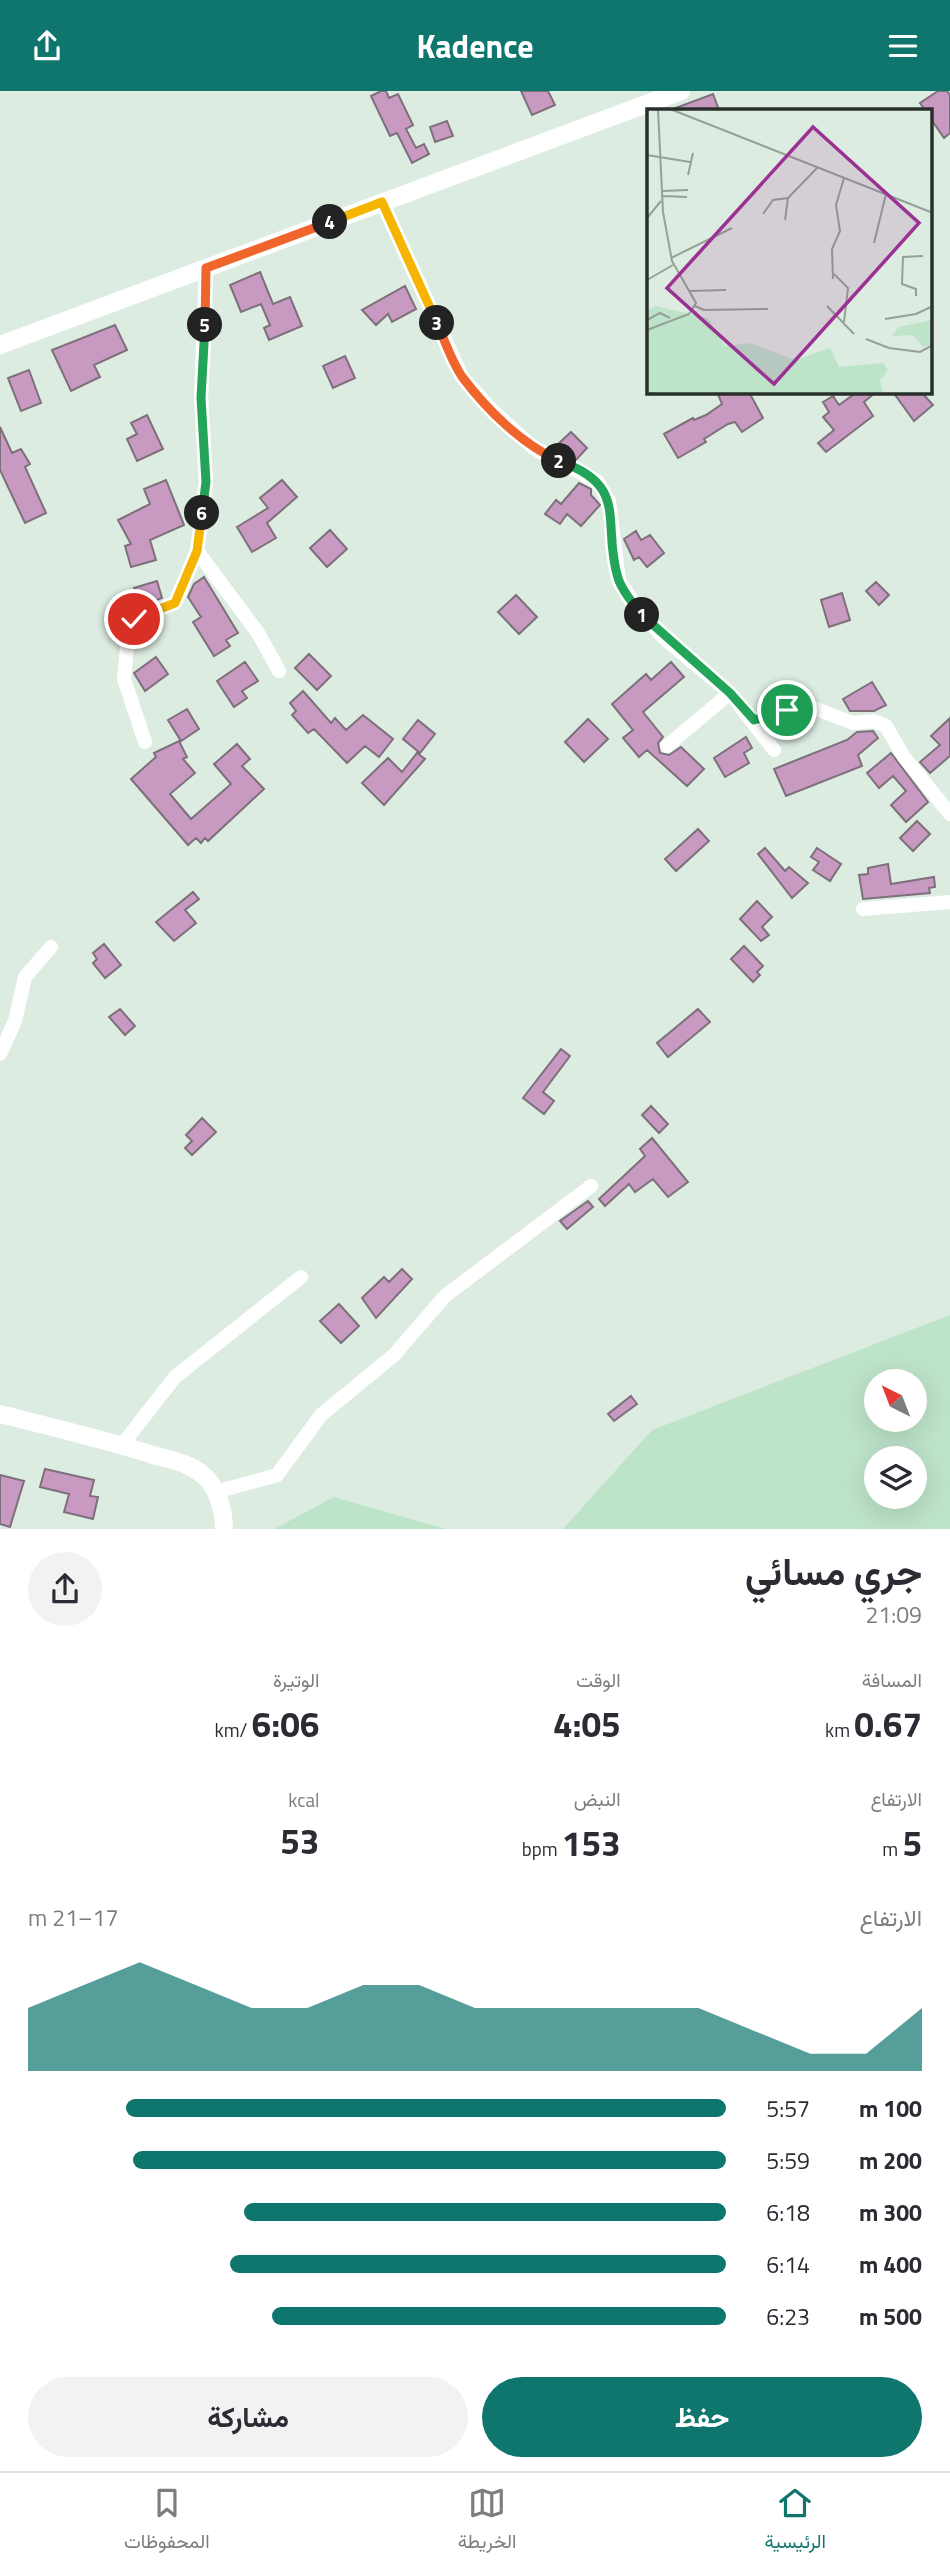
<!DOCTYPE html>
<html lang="ar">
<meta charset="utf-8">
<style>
:root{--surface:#fff;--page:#f2f2f3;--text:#2b2b33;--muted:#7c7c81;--line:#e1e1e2;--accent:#0f766e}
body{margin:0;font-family:"Titillium Web",Vazirmatn,sans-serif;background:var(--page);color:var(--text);direction:rtl;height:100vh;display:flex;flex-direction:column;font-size:26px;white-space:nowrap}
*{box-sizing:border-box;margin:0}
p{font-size:23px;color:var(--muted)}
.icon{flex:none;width:38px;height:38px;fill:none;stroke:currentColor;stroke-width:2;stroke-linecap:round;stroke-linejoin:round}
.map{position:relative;height:1438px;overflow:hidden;direction:ltr}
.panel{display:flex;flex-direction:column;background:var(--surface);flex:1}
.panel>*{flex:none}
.needle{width:46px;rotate:318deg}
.fabs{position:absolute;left:864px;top:1278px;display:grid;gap:14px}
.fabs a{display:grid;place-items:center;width:63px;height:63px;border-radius:50%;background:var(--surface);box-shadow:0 7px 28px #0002;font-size:35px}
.pin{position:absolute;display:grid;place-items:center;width:60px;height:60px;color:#fff;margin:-30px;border:4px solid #fff;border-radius:50%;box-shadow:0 2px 7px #0007}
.km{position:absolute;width:35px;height:35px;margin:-18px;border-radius:50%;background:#222;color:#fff;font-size:19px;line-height:35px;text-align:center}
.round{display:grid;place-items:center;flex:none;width:74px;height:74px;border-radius:37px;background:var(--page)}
.summary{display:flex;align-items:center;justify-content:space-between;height:119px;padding:0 28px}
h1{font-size:38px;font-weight:700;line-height:52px}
.stats{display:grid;grid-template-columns:repeat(3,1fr);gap:10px;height:119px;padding:7px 28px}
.stats div{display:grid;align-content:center}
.stats b{font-size:35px;font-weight:700}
.stats small{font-size:19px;font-weight:400}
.stats p{font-size:19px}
.chart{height:196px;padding:14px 28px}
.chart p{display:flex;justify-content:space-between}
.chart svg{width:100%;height:126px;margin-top:7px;fill:var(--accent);opacity:.7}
.action{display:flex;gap:14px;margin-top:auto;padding:14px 28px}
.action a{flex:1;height:80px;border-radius:42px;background:var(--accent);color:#fff;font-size:28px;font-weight:700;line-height:80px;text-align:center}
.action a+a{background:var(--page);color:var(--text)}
ul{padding:0 28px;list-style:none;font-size:23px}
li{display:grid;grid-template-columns:112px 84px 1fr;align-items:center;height:52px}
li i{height:18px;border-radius:9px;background:var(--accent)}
header{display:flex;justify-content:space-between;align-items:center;height:91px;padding:0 28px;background:var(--accent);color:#fff;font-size:32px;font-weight:700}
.tab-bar{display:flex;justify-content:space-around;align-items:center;height:98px;border-top:2px solid var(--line);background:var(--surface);font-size:19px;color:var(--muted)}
.tab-bar a{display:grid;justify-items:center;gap:4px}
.tab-bar .selected{color:var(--accent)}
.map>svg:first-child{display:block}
.green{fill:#bde3c9;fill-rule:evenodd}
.building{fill:#c899c1;stroke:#7d707b;stroke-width:2}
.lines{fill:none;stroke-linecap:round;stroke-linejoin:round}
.minor{stroke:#fff;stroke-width:14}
.major{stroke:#fff;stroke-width:18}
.split-1-casing{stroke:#fff;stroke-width:14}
.split-2-casing{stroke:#fff;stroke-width:14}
.split-3-casing{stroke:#fff;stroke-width:14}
.split-4-casing{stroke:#fff;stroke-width:14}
.split-5-casing{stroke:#fff;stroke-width:14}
.split-6-casing{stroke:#fff;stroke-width:14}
.split-7-casing{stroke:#fff;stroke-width:14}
.split-1{stroke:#22a559;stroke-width:9}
.split-2{stroke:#22a559;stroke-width:9}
.split-3{stroke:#f0652b;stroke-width:9}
.split-4{stroke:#f5b400;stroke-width:9}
.split-5{stroke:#f0652b;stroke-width:9}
.split-6{stroke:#22a559;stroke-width:9}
.split-7{stroke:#f5b400;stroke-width:9}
.inset-road{fill:none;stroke:#95a098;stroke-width:2}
.view{fill:#9b3192;fill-opacity:0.15;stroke:#9b3192;stroke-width:3.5}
.inset-edge{fill:none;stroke:#292f2b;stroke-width:3.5}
</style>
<header><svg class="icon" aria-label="menu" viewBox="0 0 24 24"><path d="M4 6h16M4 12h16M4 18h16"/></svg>Kadence<svg class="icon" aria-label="share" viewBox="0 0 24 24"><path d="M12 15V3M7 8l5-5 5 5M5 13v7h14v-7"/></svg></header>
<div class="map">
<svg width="950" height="1439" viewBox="0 0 950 1439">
<rect width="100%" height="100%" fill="#ddece1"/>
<path class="green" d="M950,1224V1438H563L652,1339ZM877,1290H915V1328H877ZM877,1367H915V1405H877Z
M334,1406L446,1438H274Z"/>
<path class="building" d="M381,0H386L389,7L398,3L413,34L406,38L416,57L424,53L429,63L412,72L397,42L390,45L371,5Z
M521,0H548L555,14L532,24Z
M938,0H947L950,4V42L944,47L931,28V19H925L920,12Z
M713,3L719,19H673V18Z
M447,30L453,45L435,51L430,36Z
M260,181L273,213L290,206L302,235L269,249L264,237L270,234L261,213L241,221L230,194Z
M405,195L416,218L392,231L388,223L376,234L362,219Z
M115,234L127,259L94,274L100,286L71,300L52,259Z
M345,265L355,287L333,297L323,275Z
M29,279L41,312L21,320L8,287Z
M717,301H749L763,327L742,341L735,331L728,333L704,348L706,351L678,367L664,343L693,327L694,329L706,324L722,313Z
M857,301H876L864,311L873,325L826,361L818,352L834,339L823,326L829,321L823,311L833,305L839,314Z
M893,301H921L933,314L914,330Z
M147,324L163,358L137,370L127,348L137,343L131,332Z
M0,336L12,362L21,358L30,373L25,376L46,422L25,432L0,379Z
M571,341L587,357L576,369L556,355Z
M166,389L184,434L150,449L156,469L131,476L125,455L131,453L118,429L150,413L144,398Z
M282,389L297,406L267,432L276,447L252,461L237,436L268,417L260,407Z
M579,392L591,398V404L600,414L581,435L567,423L560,433L545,423L556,409L561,413Z
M330,439L347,458L327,476L310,457Z
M636,440L641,449L650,444L664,462L647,476L639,466L634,469L624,448Z
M204,486L238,542L226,549L230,555L214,565L193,531L201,526L188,506L194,493Z
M157,490L162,507L139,516L134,497Z
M876,491L889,504L879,514L866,500Z
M842,502L850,529L829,536L821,509Z
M516,504L537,526L519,543L498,521Z
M309,563L331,585L317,599L295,577Z
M156,566L168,583L145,600L134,582Z
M245,571L258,590L242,600L247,607L234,616L217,590Z
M671,571L684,586L643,621L663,646L658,652L660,662L669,664L681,656L704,678L687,695L647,659L639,666L623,647L633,639L612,613L646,583L651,589Z
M872,591L886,614L874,620H850L843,608Z
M303,600L331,632L335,627L346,639L363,624L393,648L379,666L365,655L347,672L314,638L308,642L292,624L296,620L290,612Z
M187,618L199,638L181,650L168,629Z
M950,627V665L930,682L920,671L940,654L931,645Z
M588,628L608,648L584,671L565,651Z
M418,629L435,643L420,662L403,648Z
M873,640L878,647L858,664L862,675L786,705L774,678L847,649L857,641Z
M746,646L752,657L744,662L749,672L725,686L714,667Z
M179,650L187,666L183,668L195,682L170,703L191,728L231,693L214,673L237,653L250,668L242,675L264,698L208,750L205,747L201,752L196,747L188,754L131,688L156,666L154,662Z
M417,662L425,668L384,714L362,692L388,667L402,681Z
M891,662L928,711L906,731L891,714L906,700L893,685L879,697L867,682Z
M917,730L930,743L913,760L900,747Z
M698,738L709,750L676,780L665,768Z
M765,757L785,780L789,776L808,792L792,807L758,763Z
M817,757L841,773L830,790L813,779L819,771L811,766Z
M888,773L891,793L934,786L935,796L929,797L930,802L863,808L859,784L868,783V777Z
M193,801L199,808L185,819L196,832L174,850L156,831Z
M757,810L772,826L762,836L769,844L761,850L740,828Z
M104,853L121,874L105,887L93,872L97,868L93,862Z
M744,855L763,875L757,881L760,884L753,891L731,868Z
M120,918L135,935L125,944L109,926Z
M698,918L710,931L668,966L657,952Z
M561,958L570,965L543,1001L554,1010L544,1023L523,1007Z
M651,1015L668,1033L659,1042L642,1024Z
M202,1027L216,1041L192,1064L185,1057L192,1050L186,1044Z
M652,1047L688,1091L668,1106L653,1088L635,1101L629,1093L605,1115L599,1108L645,1065L640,1058Z
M588,1110L593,1116L567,1138L560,1130Z
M402,1178L412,1188L376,1227L362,1207L384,1186L389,1191Z
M339,1213L359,1235L341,1252L320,1230Z
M631,1305L637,1313L614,1330L608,1323Z
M45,1378L94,1389L90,1405L98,1406L93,1428L64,1421L69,1403L40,1396Z
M0,1384L24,1390L10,1436L0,1433Z"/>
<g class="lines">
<path class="minor" d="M382,111L462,286L492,319L535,358L598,391L609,410L619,489L637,517L664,547L730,602L774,659
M197,460L258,542L279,580
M754,629L787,619L811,616L853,632L874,630L886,635L904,666L950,723
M145,651L124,588L129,536L134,528L175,512L197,460L206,391L201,307L206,177
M667,655L730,602
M863,818L950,811
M0,963L15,930L25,886L51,856
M122,1354L175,1286L301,1186
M216,1401L277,1384L321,1324L394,1264L445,1205L591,1095"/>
<path class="major" d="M0,254L681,0
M0,1323C51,1336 103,1348 153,1364C170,1369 190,1372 203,1384C218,1396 224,1420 224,1439"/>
</g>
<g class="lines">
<defs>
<path id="split-1" d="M642,524L730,602L754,629L787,619"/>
<path id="split-2" d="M559,370C631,395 601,431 618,487C622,500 634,514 642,524"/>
<path id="split-3" d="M437,232C445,250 452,272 463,287C488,320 522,353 559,370"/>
<path id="split-4" d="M330,131L382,111L437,232"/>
<path id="split-5" d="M205,234L206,177L330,131"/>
<path id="split-6" d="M202,422L206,391L201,307L205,234"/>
<path id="split-7" d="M134,528L175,512L197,460L202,422"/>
</defs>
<use href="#split-1" class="split-1-casing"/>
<use href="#split-2" class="split-2-casing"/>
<use href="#split-3" class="split-3-casing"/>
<use href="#split-4" class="split-4-casing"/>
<use href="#split-5" class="split-5-casing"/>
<use href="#split-6" class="split-6-casing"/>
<use href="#split-7" class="split-7-casing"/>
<use href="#split-1" class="split-1"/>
<use href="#split-2" class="split-2"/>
<use href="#split-3" class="split-3"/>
<use href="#split-4" class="split-4"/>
<use href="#split-5" class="split-5"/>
<use href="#split-6" class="split-6"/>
<use href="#split-7" class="split-7"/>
</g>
<g transform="translate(647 18)">
<rect width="285" height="285" fill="#ddece1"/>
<path d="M8,197L61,209L78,237L103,234L148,251L183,239L192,258L236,254L241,261L233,272L236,285H0V202ZM285,211V235L276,238L266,226L245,227L251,218Z" fill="#bde3c9"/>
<path class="inset-road" d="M23,0L286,104M0,46L43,53M41,66L46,44M15,82L41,81M16,87L40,88M116,105L126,91L141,89L171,58M0,109L14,92M138,111L141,89M227,134L239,85M24,149L85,119M187,165L201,179L197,213M186,170L185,140L193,122L189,96L197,69M0,171L26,156M42,182L79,181M269,187V180L255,175L256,148L276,147M48,197L57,201L121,200M180,197L207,225M238,210L269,205L286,197M0,211L13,204L23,209M0,221L42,205L49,194L25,152L16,103L11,0M219,230L242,239L273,243L286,236"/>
<path class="view" d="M166,18L272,114L127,275L20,179Z"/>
<rect width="285" height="285" class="inset-edge"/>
</g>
</svg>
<div class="fabs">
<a><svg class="needle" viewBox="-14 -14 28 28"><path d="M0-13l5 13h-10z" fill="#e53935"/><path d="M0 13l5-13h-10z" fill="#7c7c81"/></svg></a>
<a><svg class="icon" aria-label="layers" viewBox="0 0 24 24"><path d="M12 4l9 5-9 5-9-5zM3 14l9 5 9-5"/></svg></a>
</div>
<div class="pin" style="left:787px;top:619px;background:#1e9e55"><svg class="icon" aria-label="arrive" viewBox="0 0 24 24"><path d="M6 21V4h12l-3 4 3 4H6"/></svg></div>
<div class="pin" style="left:134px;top:528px;background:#d93025"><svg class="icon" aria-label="check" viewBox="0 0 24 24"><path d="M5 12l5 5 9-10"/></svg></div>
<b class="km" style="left:642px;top:524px">1</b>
<b class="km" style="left:559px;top:370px">2</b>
<b class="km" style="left:437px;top:232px">3</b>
<b class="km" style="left:330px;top:131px">4</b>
<b class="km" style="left:205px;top:234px">5</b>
<b class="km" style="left:202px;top:422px">6</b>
</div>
<section class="panel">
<div class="summary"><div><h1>جري مسائي</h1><p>21:09</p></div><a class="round"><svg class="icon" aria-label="share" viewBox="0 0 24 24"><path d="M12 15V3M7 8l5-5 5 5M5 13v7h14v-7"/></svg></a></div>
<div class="stats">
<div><p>المسافة</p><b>0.67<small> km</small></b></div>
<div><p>الوقت</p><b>4:05</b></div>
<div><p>الوتيرة</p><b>6:06<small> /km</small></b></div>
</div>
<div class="stats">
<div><p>الارتفاع</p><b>5<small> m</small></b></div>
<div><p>النبض</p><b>153<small> bpm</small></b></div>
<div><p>kcal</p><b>53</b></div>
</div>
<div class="chart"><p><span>الارتفاع</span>17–21 m</p>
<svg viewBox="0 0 160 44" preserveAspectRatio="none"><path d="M0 44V22L10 14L20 6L30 14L40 22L50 22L60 14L70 14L80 22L90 22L100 22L110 22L120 22L130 30L140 38L150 38L160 22V44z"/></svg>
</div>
<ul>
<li><b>100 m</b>5:57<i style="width:86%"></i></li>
<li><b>200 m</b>5:59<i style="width:85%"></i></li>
<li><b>300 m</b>6:18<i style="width:69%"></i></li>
<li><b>400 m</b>6:14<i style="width:71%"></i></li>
<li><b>500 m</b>6:23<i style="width:65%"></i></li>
</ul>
<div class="action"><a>حفظ</a><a>مشاركة</a></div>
</section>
<nav class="tab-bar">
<a class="selected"><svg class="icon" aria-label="home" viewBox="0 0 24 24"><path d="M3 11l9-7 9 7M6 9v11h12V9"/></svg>الرئيسية</a>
<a><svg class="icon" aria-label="map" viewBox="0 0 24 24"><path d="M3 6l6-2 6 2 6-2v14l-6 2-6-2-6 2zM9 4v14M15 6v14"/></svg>الخريطة</a>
<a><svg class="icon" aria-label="saved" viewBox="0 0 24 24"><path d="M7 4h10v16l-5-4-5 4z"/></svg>المحفوظات</a>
</nav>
